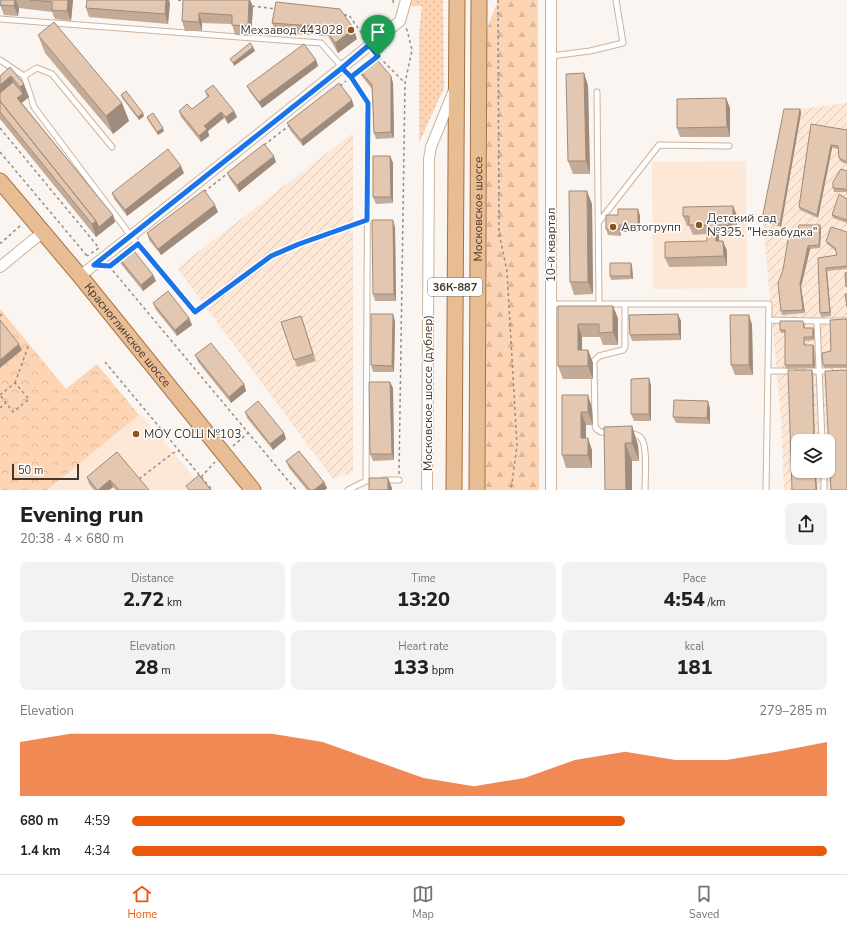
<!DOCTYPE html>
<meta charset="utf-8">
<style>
:root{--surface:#fff;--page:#f2f2f2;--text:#202124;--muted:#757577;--line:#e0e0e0;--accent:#ea580c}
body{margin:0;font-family:"Nunito Sans",sans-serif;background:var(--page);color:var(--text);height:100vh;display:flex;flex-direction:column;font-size:15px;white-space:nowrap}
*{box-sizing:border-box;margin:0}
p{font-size:13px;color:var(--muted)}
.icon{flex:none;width:22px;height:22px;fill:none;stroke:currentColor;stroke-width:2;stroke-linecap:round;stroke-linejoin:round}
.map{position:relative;height:490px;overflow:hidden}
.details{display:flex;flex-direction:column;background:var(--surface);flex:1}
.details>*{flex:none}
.controls{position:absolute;left:791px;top:434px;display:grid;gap:8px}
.controls a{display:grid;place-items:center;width:44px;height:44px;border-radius:8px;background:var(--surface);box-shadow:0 1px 3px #0004;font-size:20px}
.scale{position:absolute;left:12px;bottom:10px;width:67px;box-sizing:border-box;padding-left:4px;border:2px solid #42372e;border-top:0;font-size:11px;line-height:14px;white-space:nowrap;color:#42372e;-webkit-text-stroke:3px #fff;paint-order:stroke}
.pin{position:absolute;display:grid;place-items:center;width:34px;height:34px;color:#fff;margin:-41px -17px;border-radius:50% 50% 50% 0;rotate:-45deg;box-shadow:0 0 4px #0007}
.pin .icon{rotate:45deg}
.round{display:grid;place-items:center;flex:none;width:42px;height:42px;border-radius:8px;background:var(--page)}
.headline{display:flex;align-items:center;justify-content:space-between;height:68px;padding:0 20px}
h1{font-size:22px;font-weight:800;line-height:30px}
.metrics{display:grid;grid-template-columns:repeat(3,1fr);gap:6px;height:68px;padding:4px 20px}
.metrics div{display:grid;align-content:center;border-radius:8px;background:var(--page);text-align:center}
.metrics b{font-size:20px;font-weight:800}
.metrics small{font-size:11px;font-weight:400}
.metrics p{font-size:11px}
.chart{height:112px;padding:8px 20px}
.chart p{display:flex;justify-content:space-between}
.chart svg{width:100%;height:72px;margin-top:4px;fill:var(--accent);opacity:.7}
ul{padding:0 20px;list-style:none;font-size:13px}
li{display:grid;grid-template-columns:64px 48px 1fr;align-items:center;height:30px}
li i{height:10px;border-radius:5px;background:var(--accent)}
.tab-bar{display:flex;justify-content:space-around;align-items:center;height:56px;border-top:1px solid var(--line);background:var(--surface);font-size:11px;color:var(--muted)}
.tab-bar a{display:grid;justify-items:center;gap:2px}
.tab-bar .on{color:var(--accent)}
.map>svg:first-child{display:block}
.built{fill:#fde8d7}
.industrial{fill:url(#industrial-furrows);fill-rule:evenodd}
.grass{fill:url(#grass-dots)}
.forest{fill:url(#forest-firs)}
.park{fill:url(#park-crowns)}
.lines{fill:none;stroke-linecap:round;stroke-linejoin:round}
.lane-casing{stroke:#ceb39c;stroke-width:7}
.street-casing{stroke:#ceb39c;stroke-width:12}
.primary-casing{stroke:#a57242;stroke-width:17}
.path{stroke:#968e87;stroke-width:1.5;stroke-dasharray:3 3;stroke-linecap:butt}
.lane{stroke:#fff;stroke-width:5}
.street{stroke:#fff;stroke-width:10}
.primary{stroke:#e9bd94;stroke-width:15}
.wall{fill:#c3ab97}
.shaded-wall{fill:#9f8b7b}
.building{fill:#e3c7b0;stroke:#9f8b7b}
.route-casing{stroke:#fff;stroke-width:8}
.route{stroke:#1a73e8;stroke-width:5}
.poi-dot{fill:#8f5313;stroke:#fff;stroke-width:1.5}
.labels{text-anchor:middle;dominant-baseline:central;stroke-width:3;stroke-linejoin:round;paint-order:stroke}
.shield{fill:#fff;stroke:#7b736d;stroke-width:1}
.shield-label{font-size:11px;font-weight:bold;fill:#42372e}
.poi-label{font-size:12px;fill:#42372e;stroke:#fff;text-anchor:start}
.street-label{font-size:12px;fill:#42372e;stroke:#fff}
</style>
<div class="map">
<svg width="847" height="490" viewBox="0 0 847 490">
<defs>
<pattern id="industrial-furrows" width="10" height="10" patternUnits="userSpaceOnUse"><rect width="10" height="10" fill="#fde8d7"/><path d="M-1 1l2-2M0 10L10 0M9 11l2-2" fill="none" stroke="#dac8b9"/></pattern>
<pattern id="grass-dots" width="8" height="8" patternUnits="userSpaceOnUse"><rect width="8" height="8" fill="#fed5b4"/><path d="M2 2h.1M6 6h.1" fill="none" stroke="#dbb79b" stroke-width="1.8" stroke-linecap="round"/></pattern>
<pattern id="forest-firs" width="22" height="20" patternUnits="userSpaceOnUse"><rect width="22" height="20" fill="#fed5b4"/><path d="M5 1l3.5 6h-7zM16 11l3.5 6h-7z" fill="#dbb79b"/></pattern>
<pattern id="park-crowns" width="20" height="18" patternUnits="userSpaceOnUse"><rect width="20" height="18" fill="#fed5b4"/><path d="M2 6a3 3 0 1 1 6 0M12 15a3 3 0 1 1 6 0" fill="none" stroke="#dbb79b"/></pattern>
</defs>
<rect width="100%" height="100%" fill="#faf5f0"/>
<path class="built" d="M746,161L747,288L653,289L652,162Z
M140,413L202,487L199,490H47Z"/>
<path class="industrial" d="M847,103V490H784L781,419L763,223L784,111ZM798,441H828V471H798Z
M353,133V472L333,479L177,268Z"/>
<path class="grass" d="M406,0H443L444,88L419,143V32L422,6H405Z"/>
<path class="forest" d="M498,0H538L539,490H477L478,53Z"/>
<path class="park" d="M0,309L66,389L97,364L139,415L47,490H0Z"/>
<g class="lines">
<defs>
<path id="lane" d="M0,19L321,43L351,77L368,103L366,480
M551,56L590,51L623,43L616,0
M0,60L24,76L34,107L131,236L195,312L271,256L299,244L367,220
M24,76L37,68L52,74L112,147
M597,92L599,304
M598,223L659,145L729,146
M551,304H769L766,490
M769,320L817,321L822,441
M817,321H847
M768,371H794
M806,371H830
M609,433C603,433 596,432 595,425L594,361L599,356L623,350L625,347V304
M629,434C633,434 639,435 641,438C648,445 645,479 645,490
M824,471V490
M384,480H399
M348,490L368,480"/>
<path id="street" d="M0,267L43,232
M80,276L131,236L400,21L406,0
M427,490L429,159L431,147L454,90
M551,490V0"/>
<g id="primary">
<path id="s1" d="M0,181L80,276L253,490"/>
<path d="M454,490L457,0"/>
<path id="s2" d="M477,490L479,0"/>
</g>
</defs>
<use href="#lane" class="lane-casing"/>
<use href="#street" class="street-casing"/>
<use href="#primary" class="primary-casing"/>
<path class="path" d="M178,0L184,1
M393,0L394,6
M498,0L499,233L507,271L517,446L511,490
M252,6L276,9
M344,15H349L364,37
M375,53L405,83
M340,86L346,81
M0,128L99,248L87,256
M264,145L290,125
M0,152L88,257
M204,192L228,173
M0,242L1,243L21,225
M109,266L296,490
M110,266L120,258
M0,316L3,313
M105,362L212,490
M15,383L29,344
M0,395L15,383L29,399L13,412L0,395
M0,408L6,403
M233,446L248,433
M399,474L405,83L412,50L407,30L406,28
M201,477L215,462
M139,479L173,453L180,451"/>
<use href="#lane" class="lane"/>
<use href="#street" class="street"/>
<use href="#primary" class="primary"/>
</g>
<path class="wall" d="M1,0H73L71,21L55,19L52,12L19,8L18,16L4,15L0,5Z
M183,0H250L253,7L251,36L235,35L232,24L202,23V31H185L182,21Z
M276,2L357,39L338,53L328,36L276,33L272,23Z
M170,3L168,24L89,17L86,8Z
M38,35L122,103L129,121L113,134L45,53Z
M316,60L318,66L262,108L250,92L247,86Z
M10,67L29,97L22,103L113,215L115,222L96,237L0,119V76Z
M358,68L391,76L393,83L394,138L376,139L374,133L372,89L360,74Z
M584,73L588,86L590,174H573L568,161Z
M205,91L234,111L237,117L228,124L224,118L208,131L209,136L201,142L181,117L179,111L192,109L207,97Z
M121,95L144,116L139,120L122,98Z
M726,98L730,108V137H680L677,128Z
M354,106L303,146L290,130L287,123Z
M800,109L801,113L781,227L764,222L762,219Z
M147,117L164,131L158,135L148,120Z
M811,124L847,130V164L841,162L839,158V149L832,148L818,218L800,210L799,207Z
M390,156L393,163V203L376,204L373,197Z
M276,162L239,192L230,179L227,173Z
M847,171V193L846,192H834L833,188Z
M184,173L127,216L114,199L112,193Z
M847,199V223L833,218L832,215Z
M592,204L593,294L574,295L570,282Z
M733,206L737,216V225H732V234L719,235V241H723L727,251V266L669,267L665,258L707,241V234L693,235L689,226H687L683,216Z
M638,209L640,216V232H621V236L608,235L606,229L618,215Z
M218,212L161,255L149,240L147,233Z
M395,227L396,301H375L373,294Z
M821,229L820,248L810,249L801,287L805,313L782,315L781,311L797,236Z
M847,232V269L827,271L831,316L821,317L820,313L818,258L837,255L836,251L827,244L826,241Z
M118,257L153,275L156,281L143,291L121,264Z
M632,266L633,279L611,280L610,276Z
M153,303L189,318L192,325L177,336L156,310Z
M558,306L618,318V345H603L600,337H582V350H588L593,363V379H563L558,366Z
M749,315L752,325L753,375H735L731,365Z
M301,316L316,361L297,367L281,322Z
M847,319V368H825L823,365Z
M395,321L394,372H373L371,365Z
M681,321V340L632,341L630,335Z
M805,324V328H813L814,331V340L805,341V345H813L814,348L815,368L786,369L785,365V333H781L780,330Z
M195,355L244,384L246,391L231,403L198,362Z
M390,382L393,388L394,460L373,461L370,454Z
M651,385V421H634L631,414Z
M588,395L592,408L593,425H586V438L592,450V468H566L562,455Z
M710,408V424L676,423L673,417Z
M245,412L284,433L286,439L273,450L247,418Z
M632,426L638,445L639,461H632V490H605Z
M117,452L149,490H116L113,487L109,490H94L89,484L87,477Z
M286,461L324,482L327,488L325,490H307L289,468Z"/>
<path class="shaded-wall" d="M15,0H16L19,8L18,16L14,6Z
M68,0H73L71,21L67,11Z
M166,0H169L170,3L168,24L165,14Z
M249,0H250L253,7L251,36L248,26Z
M199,13L202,23V31L199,22Z
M354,29L357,39L338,53L335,43Z
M253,47L255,51L234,66L233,63Z
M316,60L318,66L262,108L259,102Z
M584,73L588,86L590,174L586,161Z
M11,76L16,89L0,101V85Z
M391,76L393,83L394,138L391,132Z
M24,84L29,97L20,104L17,98L23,94L20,87Z
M726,98L730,108V137L727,127Z
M352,100L354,106L303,146L301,140Z
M122,103L129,121L113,134L106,116Z
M800,109L801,113L781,227L780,224Z
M234,111L237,117L228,124L226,117Z
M221,112L224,118L208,131L209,136L201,142L199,136L204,126Z
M143,113L144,116L139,120L138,117Z
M163,128L164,131L158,135L157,132Z
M831,145L832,148L818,218L817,215Z
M274,156L276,162L239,192L237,185Z
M390,156L393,163V203L391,197Z
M181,166L184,173L127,216L125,210Z
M587,191L592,204L593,294L588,282Z
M215,205L218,212L161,255L158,249Z
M733,206L737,216V225L733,216Z
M638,209L640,216V232L638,225Z
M113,215L115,222L101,233L99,227Z
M729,216L732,225V234L729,225Z
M393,220L395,227L396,301L394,294Z
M96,221L101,233L96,237L92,224Z
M619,225L621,232V236L619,229Z
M715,225L719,235V251L716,241Z
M820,225L821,229L820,248L819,245Z
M723,241L727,251V266L724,256Z
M808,246L810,249L801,287L805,313L803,310L800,284Z
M631,263L632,266L633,279L631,276Z
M826,268L827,271L831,316L830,312Z
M153,275L156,281L143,291L141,285Z
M613,306L618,318V345L613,332Z
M393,314L395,321L394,372L392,366Z
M678,314L681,321V340L679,334Z
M749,315L752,325L753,375L749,365Z
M189,318L192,325L177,336L175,330Z
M578,324L582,337V363L578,350Z
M813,328L814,331V340L813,337Z
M19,344L22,350L0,368V360Z
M813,345L814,348L815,368L813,365Z
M588,350L593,363V379L588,366Z
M812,370L813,373L815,441H814Z
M649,378L651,385V421L649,414Z
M390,382L393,388L394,460L392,454Z
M244,384L246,391L231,403L229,397Z
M588,395L592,408L593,425L588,412Z
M708,401L710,408V424L707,418Z
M581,412L586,425V450L581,438Z
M632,426L638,445L639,461L632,443Z
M284,433L286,439L273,450L270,444Z
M588,438L592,450V468L588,455Z
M625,443L632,461V490H626Z
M815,471H816L817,490H816Z
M388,478L392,488V490H388Z
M110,480L113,487L109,490H98Z
M324,482L327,488L325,490H314Z"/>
<path class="building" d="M1,0H15L14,6L0,5Z
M30,0H68L67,11L52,10V2Z
M87,0H166L165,14L86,8Z
M183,0H249L248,26L232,25V15L199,13V22L182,21Z
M276,2L340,9L354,29L335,43L325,27L272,23Z
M54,22L122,103L106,116L38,35Z
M250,43L253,47L233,63L230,59Z
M304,44L316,60L259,102L247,86Z
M373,55L391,76V132L374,133L372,85L358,68Z
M10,67L24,84L20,87L11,76L0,85V76Z
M584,73L586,161H568L566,74Z
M13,82L23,94L17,98L113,215L99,227L96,221L0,101V93Z
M339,83L352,100L301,140L287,123Z
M213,85L234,111L226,117L221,112L204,126L207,129L199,136L179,111L187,104L192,109L209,96L205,91Z
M126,91L143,113L138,117L121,95Z
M726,98L727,127L677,128V99Z
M0,101L96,221L92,224L0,112Z
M784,109H800L780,224L762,219Z
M153,113L163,128L157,132L147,117Z
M811,124L847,130V162L839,158L838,146L831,145L817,215L799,207Z
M264,144L274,156L237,185L227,173Z
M168,149L181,166L125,210L112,193Z
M373,156H390L391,197H373Z
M841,169L847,171V190L844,189L833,188V182Z
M204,190L215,205L158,249L147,233Z
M569,191H587L588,282H570Z
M839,194L847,199V220L832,215Z
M733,206V216H729V225H715L716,241H723L724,256L665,258V242L707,241V225H689V216H683V207Z
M618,209H638V225H619V229H606V215H618Z
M372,220H393L394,294H373Z
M799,225H820L819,245L808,246L800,284L803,310L781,311L778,283L783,270L789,234L797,236Z
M831,227L847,232V266L826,268L830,312L820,313L818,258L837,255L835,248L826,241Z
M131,247L153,275L141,285L118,257Z
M610,263H631V276H610Z
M847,272V287H846L845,273Z
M168,291L189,318L175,330L153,303Z
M845,294H847V307Z
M558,306H613V332L599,333V324H578V350H588V366H558Z
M371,314H393L392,366L371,365Z
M678,314L679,334L630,335L629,315Z
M730,315H749V365H731Z
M301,316L313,354L294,360L281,322Z
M847,319V365H823L822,353L831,351L830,320Z
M0,320L19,344L0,360Z
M780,321H803L804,328H813V337H804V345H813V365H785V330H780Z
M211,343L244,384L229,397L195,355Z
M788,370H812L814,441H798V471H815L816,490H792Z
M847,370V490H831L825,371Z
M649,378V414H631V379Z
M369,382H390L392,454H370Z
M562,395H588V412H581V438H588V455H562Z
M674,400L708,401L707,418L673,417Z
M258,401L284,433L270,444L245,412Z
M632,426V443H625L626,490H605L604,427Z
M299,451L324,482L314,490H310L286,461Z
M117,452L149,490H119L110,480L98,490H97L87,477Z
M199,475L211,490H189L186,486Z
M369,478H388V490H369Z"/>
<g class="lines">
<defs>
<path id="route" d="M378,56L351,77L342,68L94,265L110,266L138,244L195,312L271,256L299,244L367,220L368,103L351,77L342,68L369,45L378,56"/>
</defs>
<use href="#route" class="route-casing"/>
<use href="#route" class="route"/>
</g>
<g class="poi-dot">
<circle cx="351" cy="30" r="4"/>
<circle cx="699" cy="225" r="4"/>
<circle cx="613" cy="227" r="4"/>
<circle cx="136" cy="434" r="4"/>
</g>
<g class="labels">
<rect class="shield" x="428" y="278" width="54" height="18" rx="3"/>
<g class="shield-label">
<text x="455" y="287">36К-887</text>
</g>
<g class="poi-label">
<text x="343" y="30" text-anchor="end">Мехзавод 443028</text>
<text x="707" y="218">Детский сад<tspan x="707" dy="14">№325, "Незабудка"</tspan></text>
<text x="621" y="227">Автогрупп</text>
<text x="144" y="434">МОУ СОШ №103</text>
</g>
<g class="street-label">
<text stroke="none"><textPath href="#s2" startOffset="281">Московское шоссе</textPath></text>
<text transform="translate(551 245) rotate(-90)">10-й квартал</text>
<text stroke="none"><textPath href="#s1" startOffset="200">Красноглинское шоссе</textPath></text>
<text transform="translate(428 393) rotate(-90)">Московское шоссе (дублер)</text>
</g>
</g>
</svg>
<div class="controls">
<a><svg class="icon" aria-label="layers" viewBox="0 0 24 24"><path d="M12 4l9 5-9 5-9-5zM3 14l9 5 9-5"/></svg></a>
</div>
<div class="scale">50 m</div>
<div class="pin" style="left:378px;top:56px;background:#1e9e55"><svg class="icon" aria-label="arrive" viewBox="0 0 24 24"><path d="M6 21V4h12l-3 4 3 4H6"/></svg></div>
</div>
<section class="details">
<div class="headline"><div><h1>Evening run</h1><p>20:38 · 4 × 680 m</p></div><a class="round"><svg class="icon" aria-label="share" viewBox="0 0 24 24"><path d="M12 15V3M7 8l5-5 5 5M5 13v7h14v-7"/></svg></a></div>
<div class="metrics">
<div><p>Distance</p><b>2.72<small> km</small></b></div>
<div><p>Time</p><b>13:20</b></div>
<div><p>Pace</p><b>4:54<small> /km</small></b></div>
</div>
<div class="metrics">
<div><p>Elevation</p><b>28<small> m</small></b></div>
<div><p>Heart rate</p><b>133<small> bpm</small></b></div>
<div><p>kcal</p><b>181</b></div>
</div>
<div class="chart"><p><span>Elevation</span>279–285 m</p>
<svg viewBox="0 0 160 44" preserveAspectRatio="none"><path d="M0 44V11L10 6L20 6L30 6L40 6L50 6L60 11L70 22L80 33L90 38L100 33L110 22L120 17L130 22L140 22L150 17L160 11V44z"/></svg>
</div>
<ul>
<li><b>680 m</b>4:59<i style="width:71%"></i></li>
<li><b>1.4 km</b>4:34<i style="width:100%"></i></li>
</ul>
</section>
<nav class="tab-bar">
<a class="on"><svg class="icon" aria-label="home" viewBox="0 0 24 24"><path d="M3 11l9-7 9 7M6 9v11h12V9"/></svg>Home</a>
<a><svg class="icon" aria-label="map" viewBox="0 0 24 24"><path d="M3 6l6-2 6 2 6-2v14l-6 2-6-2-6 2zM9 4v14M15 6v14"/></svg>Map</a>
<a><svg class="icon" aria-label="saved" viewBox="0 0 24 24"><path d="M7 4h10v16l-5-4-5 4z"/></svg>Saved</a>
</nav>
